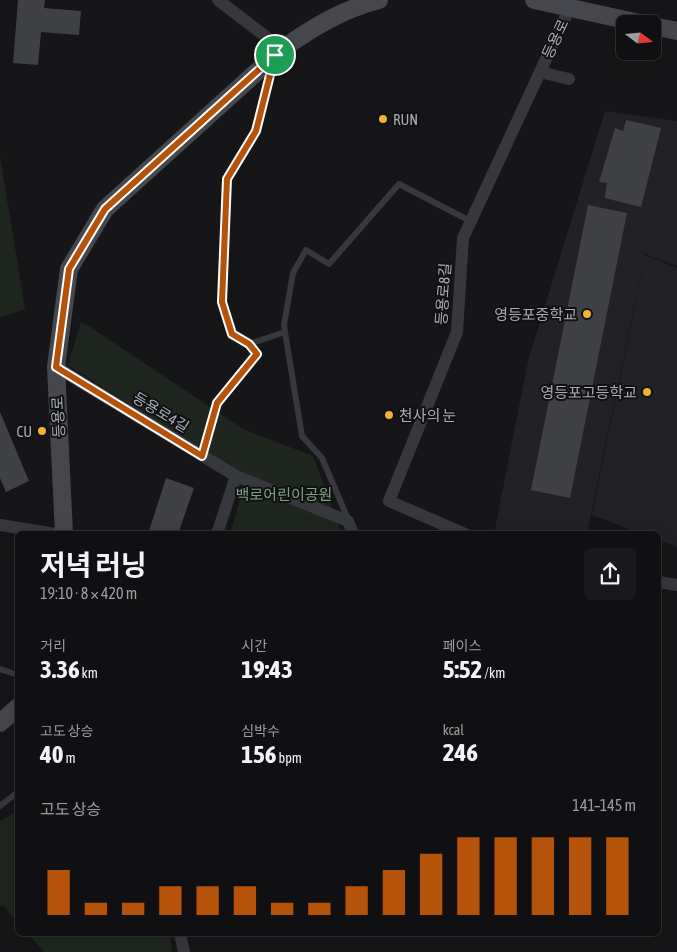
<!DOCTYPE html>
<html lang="ko">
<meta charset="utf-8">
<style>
:root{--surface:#101012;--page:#19191b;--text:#f1f3f6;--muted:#9c9d9f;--line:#303032;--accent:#b45309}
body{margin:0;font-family:"Asap Condensed","Noto Sans KR",sans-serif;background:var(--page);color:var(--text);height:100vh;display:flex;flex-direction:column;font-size:19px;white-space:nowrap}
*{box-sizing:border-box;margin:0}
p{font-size:16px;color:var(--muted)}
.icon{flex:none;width:28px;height:28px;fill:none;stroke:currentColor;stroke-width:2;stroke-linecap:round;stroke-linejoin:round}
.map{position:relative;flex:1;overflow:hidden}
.sheet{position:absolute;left:15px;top:531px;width:646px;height:405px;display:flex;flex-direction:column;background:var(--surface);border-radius:8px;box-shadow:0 5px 20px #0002,0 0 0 1px var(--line)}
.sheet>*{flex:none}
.needle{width:32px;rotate:106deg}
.buttons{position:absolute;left:616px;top:15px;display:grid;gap:10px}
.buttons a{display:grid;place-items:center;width:45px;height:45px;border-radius:8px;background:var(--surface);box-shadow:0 5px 20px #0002,0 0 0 1px var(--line);font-size:25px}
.pin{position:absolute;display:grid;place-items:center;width:42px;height:42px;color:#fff;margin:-21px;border:2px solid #fff;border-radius:50%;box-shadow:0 1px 5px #0007}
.round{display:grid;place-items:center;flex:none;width:52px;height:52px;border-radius:8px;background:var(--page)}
.head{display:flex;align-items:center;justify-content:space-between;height:85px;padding:0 25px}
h1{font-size:28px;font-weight:700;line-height:38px}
.metrics{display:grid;grid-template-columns:repeat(3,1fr);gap:8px;height:85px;padding:5px 25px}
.metrics div{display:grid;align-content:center}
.metrics b{font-size:25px;font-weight:700}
.metrics small{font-size:14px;font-weight:400}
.metrics p{font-size:14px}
.chart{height:140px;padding:10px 25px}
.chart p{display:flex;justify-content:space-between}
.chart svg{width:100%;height:90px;margin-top:5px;stroke:var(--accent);stroke-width:6}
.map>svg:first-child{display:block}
.built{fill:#222225}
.green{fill:#1e261f}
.building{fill:#404145}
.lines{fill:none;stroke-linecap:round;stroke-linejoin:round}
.lane{stroke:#37383d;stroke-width:6}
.street{stroke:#37383d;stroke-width:12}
.secondary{stroke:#45474d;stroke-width:18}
.route-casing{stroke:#fff;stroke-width:10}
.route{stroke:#b45309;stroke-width:6}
.poi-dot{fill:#f2b134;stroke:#111113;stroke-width:2}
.labels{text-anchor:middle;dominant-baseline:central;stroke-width:4;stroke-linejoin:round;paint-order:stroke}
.street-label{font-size:15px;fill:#a8adb8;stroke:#111113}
.poi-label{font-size:15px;fill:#a8adb8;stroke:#111113;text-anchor:end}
.park-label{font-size:15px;fill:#7fa381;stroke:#111113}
</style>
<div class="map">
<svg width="677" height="952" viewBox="0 0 677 952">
<rect width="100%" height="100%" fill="#161618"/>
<path class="built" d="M605,111L677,121V266L645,254L587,534H494L528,361Z
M645,255L677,268V547L659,540V534H642L592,515Z"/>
<path class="green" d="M0,157L25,309L0,318Z
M81,321L243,429L313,456L342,534H230L246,478L68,365Z
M17,811V922L3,905L0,906V821Z
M28,934H170L172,952H44Z"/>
<path class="building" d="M18,0H45L44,8L81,11L79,35L41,32L38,65L13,63Z
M626,120L661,128L641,207L605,198L607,183L599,182L615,128L623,131Z
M588,205L627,213L570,498L531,490Z
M0,412L29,481L6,492L0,478Z
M166,478L194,488L178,534H148Z"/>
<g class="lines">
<path class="lane" d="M273,64L256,131L227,179L222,302L232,334L249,344L285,332
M201,456L217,403L257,354L249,344
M348,519L322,458L302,436L285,332L284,325L293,273L306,250L329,264L399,184L470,221
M0,669L18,675
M0,806L18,792"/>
<path class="street" d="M218,0L282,49
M540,72L570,7
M56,367L236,476L348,521L353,534
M0,525L56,534
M217,534L236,476
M465,534L389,501L457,332L463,238L540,72L569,79
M659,582L677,585
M180,934L184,952"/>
<path class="secondary" d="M534,0L644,24
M652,26L677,31
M64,534L56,367L69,269L105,209L282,49C312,28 343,9 379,0
M0,723L18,707"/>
</g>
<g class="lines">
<defs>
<path id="route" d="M275,55L256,131L227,179L222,302L232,334L249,344L257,354L217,403L202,456L56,367L69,269L105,209Z"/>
</defs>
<use href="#route" class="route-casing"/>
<use href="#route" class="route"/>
</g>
<g class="poi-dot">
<circle cx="383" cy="119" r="5"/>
<circle cx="587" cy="314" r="5"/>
<circle cx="647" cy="392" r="5"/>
<circle cx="389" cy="415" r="5"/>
<circle cx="42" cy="431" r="5"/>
</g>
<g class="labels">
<g class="street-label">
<text transform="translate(555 39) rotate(-65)">등용로</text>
<text transform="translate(443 294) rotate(-86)">등용로8길</text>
<text transform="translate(161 412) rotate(31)">등용로4길</text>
<text transform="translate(58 417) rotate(-93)">등용로</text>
</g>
<g class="poi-label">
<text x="393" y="119" text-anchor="start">RUN</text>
<text x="577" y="314">영등포중학교</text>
<text x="637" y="392">영등포고등학교</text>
<text x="399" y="415" text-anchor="start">천사의 눈</text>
<text x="32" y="431">CU</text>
</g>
<g class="park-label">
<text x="284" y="494">백로어린이공원</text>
</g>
</g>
</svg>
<div class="buttons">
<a><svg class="needle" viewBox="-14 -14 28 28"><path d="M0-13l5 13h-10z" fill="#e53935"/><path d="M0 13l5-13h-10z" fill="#9c9d9f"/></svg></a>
</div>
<div class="pin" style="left:275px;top:55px;background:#1e9e55"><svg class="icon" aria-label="arrive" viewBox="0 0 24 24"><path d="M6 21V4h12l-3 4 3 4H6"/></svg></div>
<section class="sheet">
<div class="head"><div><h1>저녁 러닝</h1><p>19:10 · 8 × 420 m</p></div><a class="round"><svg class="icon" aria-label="share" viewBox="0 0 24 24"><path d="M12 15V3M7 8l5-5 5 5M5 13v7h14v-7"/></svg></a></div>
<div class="metrics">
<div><p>거리</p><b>3.36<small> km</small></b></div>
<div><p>시간</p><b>19:43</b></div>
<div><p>페이스</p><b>5:52<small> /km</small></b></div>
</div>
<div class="metrics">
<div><p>고도 상승</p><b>40<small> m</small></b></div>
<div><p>심박수</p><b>156<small> bpm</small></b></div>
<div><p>kcal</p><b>246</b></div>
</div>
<div class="chart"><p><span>고도 상승</span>141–145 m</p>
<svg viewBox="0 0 160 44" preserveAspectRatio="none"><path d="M5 44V22M15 44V38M25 44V38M35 44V30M45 44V30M55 44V30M65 44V38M75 44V38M85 44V30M95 44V22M105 44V14M115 44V6M125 44V6M135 44V6M145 44V6M155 44V6"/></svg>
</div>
</section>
</div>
